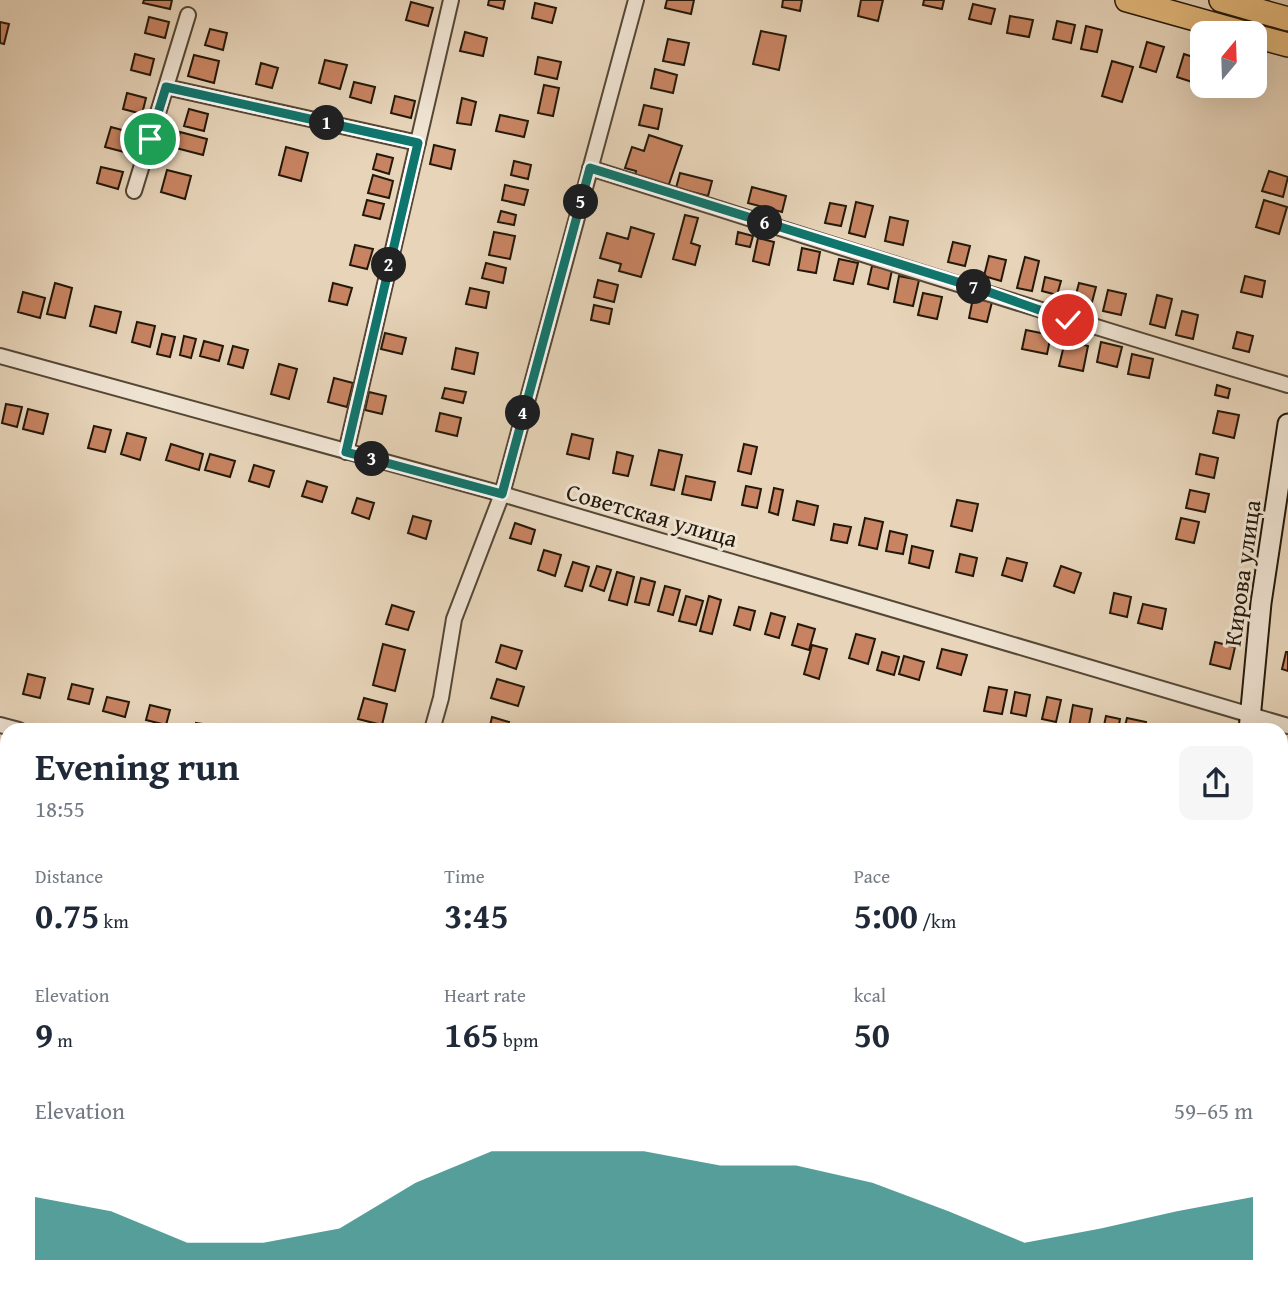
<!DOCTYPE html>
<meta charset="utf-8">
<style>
:root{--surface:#fff;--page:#f6f6f7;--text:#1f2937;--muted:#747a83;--accent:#0f766e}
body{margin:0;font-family:"Gentium Book Plus",serif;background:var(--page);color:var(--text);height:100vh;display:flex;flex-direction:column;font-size:26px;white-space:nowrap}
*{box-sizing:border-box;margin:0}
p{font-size:23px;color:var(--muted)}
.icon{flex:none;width:38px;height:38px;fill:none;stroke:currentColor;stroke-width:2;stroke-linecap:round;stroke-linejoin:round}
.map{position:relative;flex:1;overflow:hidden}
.panel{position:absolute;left:0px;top:723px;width:1288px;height:569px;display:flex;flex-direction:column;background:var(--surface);border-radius:21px 21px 0 0;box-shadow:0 7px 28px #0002}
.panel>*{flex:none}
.needle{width:46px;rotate:19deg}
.controls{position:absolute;left:1190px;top:21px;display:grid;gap:14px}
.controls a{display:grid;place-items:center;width:77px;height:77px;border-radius:14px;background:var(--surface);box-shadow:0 7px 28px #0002;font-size:35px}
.pin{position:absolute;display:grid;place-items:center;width:60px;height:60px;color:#fff;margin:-30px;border:4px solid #fff;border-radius:50%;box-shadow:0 2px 7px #0007}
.km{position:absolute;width:35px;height:35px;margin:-18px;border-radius:50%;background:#222;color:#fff;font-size:19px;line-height:35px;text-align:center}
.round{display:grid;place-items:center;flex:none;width:74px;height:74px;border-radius:14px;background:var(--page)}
.head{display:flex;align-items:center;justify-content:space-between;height:119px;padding:0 35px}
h1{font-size:38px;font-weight:700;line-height:52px}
.metrics{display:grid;grid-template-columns:repeat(3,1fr);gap:10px;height:119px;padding:7px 35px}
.metrics div{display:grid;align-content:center}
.metrics b{font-size:35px;font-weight:700}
.metrics small{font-size:19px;font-weight:400}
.metrics p{font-size:19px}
.chart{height:196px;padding:14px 35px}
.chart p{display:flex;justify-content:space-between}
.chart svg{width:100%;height:126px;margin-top:7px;fill:var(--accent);opacity:.7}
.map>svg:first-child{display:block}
.building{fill:#c88462;stroke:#231809;stroke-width:2}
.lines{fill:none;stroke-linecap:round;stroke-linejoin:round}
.street-casing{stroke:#544735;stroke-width:18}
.secondary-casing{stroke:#231809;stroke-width:23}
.primary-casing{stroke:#231809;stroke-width:26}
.street{stroke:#efe3d2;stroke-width:14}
.secondary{stroke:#efe3d2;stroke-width:19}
.primary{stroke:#e4ba7c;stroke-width:23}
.route-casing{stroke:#fff;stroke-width:14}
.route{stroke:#0f766e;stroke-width:9}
.labels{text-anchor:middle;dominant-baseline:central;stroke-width:6;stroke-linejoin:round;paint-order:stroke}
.street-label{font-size:24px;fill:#231809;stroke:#efe3d2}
</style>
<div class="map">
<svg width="1288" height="1290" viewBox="0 0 1288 1290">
<rect width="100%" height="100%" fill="#e7d4b9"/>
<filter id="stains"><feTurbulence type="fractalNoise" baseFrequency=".00286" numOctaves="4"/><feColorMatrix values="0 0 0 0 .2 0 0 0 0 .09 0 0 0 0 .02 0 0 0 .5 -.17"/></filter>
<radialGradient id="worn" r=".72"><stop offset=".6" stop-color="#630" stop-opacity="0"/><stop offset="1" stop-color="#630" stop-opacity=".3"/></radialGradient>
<path class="building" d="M144,0H172L170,9L143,3Z
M489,0H505L503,9L488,5Z
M667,0H694L691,14L665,8Z
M783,0H802L800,11L782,7Z
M861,0H883L878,21L858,16Z
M924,0H944L942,9L923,5Z
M411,2L433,8L428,26L406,20Z
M535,3L556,8L552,23L532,18Z
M973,4L995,9L991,24L969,19Z
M1010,16L1033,20L1029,37L1007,33Z
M149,17L169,22L165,38L145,33Z
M1057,21L1075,25L1071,43L1053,39Z
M0,22L9,24L4,44L0,43Z
M1086,26L1102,30L1097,52L1081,49Z
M210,29L227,33L223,50L205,45Z
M761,31L786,36L779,70L753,64Z
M465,32L487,38L483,56L460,51Z
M668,39L689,43L684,65L663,61Z
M1147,42L1164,47L1156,72L1140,67Z
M135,54L154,59L150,75L131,70Z
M1184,54L1199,59L1192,82L1177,77Z
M194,55L219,61L214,83L188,76Z
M538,57L561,62L557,79L535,74Z
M325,60L347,65L340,89L319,83Z
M1112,61L1133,67L1122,102L1102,96Z
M261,63L278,68L272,88L256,84Z
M655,69L677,75L673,93L651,88Z
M354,82L375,87L371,103L350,97Z
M544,85L559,88L553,116L538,113Z
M127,93L146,98L142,114L123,109Z
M395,96L415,101L411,118L391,113Z
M462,98L476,102L471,125L457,123Z
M644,105L662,109L658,129L639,125Z
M189,109L208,114L204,131L184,126Z
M500,115L528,121L524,137L496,131Z
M111,127L133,133L128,153L105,147Z
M180,132L207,139L203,155L176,148Z
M649,135L682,146L668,187L635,177L636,171L625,168L632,147L644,151Z
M434,145L455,150L451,169L430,164Z
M286,147L308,153L301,181L279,175Z
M377,154L393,158L389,174L373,169Z
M514,161L531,165L528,179L511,175Z
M101,167L123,172L118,189L97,183Z
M167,170L191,176L185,199L161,192Z
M1269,171L1288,177L1283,197L1262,191Z
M680,173L712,181L708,196L676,188Z
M373,175L393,181L389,198L368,193Z
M505,185L528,190L524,205L502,200Z
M752,187L786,196L782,212L748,203Z
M367,200L384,204L380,219L363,215Z
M1264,200L1287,207L1279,234L1256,227Z
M856,202L873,206L865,237L849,233Z
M830,203L846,206L841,226L825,223Z
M501,211L516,215L514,225L498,222Z
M685,215L698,218L691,243L700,246L695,265L673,259Z
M890,217L908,221L903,245L885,241Z
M631,227L654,234L641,277L619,271L621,264L600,258L607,233L628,239Z
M494,232L515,236L510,259L489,255Z
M738,232L753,236L750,247L736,244Z
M758,238L774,242L769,265L753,261Z
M953,242L970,246L965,266L948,262Z
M355,245L373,249L367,269L350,265Z
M802,248L820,252L816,273L798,270Z
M989,256L1006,260L1001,281L984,276Z
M1025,257L1039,261L1032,291L1017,288Z
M839,259L858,263L853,284L834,280Z
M486,263L506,268L503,283L482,278Z
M872,266L892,270L888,289L868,284Z
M899,276L919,280L913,306L894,302Z
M1245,276L1265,281L1262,297L1241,292Z
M1045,277L1061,281L1057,295L1042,291Z
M598,280L618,285L614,302L594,297Z
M55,283L72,288L65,318L47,314Z
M333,283L352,288L347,305L329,301Z
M1079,283L1096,287L1091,306L1074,302Z
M470,288L489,292L486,308L466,304Z
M1108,290L1126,294L1121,315L1103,311Z
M23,292L45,298L40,318L18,312Z
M923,293L942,297L937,319L918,315Z
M1157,295L1172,299L1165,328L1150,324Z
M973,298L992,302L987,322L969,318Z
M594,305L612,309L609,324L591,320Z
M95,306L121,312L116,333L90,326Z
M1182,311L1198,315L1193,339L1176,335Z
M137,322L155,326L150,347L132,342Z
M1026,330L1051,335L1047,354L1022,349Z
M1237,332L1253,336L1249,352L1233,348Z
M385,333L406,338L402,354L381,349Z
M162,334L175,337L170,357L157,354Z
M184,336L196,339L191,358L180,355Z
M204,341L223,346L219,361L200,356Z
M1065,341L1088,346L1083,371L1059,366Z
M1101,342L1122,347L1117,367L1097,362Z
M233,346L248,350L243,368L228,364Z
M456,348L478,353L474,374L452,369Z
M1132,354L1153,359L1149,378L1128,374Z
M279,364L297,369L289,399L271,394Z
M334,378L353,383L347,407L328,402Z
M1217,385L1230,389L1228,398L1215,395Z
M445,388L466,392L463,403L442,398Z
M369,392L386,396L382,414L365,410Z
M6,404L22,407L17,427L2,423Z
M28,409L48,414L43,434L23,429Z
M1218,411L1239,415L1234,438L1213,433Z
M440,413L461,418L457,436L436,431Z
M94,426L111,430L105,452L88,448Z
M127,433L146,438L140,460L121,454Z
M572,434L593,439L589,459L567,454Z
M171,444L203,454L199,470L166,460Z
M744,444L757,447L751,474L738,471Z
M659,450L682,455L674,490L651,485Z
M617,452L633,456L628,476L613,473Z
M210,454L235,461L230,477L205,470Z
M1200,454L1218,458L1214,478L1196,474Z
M254,465L274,471L269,487L249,481Z
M686,476L715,482L711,500L682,494Z
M307,481L327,487L322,502L302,496Z
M746,486L761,489L757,508L742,505Z
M774,488L783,490L778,515L769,512Z
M1190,490L1209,494L1205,512L1186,508Z
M357,498L374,503L369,519L352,513Z
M957,500L978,504L972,531L951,526Z
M797,501L818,506L814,525L793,520Z
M413,516L431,521L426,539L408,533Z
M865,518L883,522L877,549L859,545Z
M1181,518L1199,522L1194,543L1176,539Z
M515,523L535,530L531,544L510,538Z
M834,524L851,527L847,543L831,540Z
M890,531L907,535L903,554L886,551Z
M912,546L933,551L929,568L909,563Z
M544,550L561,555L555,576L538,570Z
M960,554L977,558L973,576L956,572Z
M1007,558L1027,563L1022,581L1002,575Z
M573,562L589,567L582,591L565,586Z
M597,566L611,570L604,591L590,586Z
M1061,566L1081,573L1074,593L1054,586Z
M617,572L634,577L627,605L609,600Z
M641,578L655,582L649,605L635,602Z
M665,586L680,590L673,615L658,611Z
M1114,593L1131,597L1127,617L1110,613Z
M686,596L703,601L696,625L679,621Z
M709,596L721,600L712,634L700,631Z
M1143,604L1166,609L1162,629L1138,623Z
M392,605L414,612L408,630L386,624Z
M739,607L755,611L750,630L734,625Z
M771,613L785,617L779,638L765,634Z
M798,624L815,629L809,650L792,645Z
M856,634L875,639L868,664L849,658Z
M1215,642L1235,647L1230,669L1210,664Z
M383,644L405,650L395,691L373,685Z
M501,645L522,651L516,669L496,662Z
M812,645L827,649L819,679L804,674Z
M942,649L967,655L961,675L937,668Z
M882,652L899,657L894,675L877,670Z
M1286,652H1288V671L1282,669Z
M904,656L924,662L919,680L899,674Z
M28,674L45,678L40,698L23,694Z
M497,679L524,687L518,706L491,698Z
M72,684L93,689L89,704L68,699Z
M989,687L1007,690L1002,714L984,711Z
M1015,692L1030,695L1026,716L1011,713Z
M107,697L129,702L125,717L103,711Z
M1047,697L1061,700L1056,722L1042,719Z
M364,698L387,704L382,725L358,719Z
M150,705L170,710L166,725L146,720Z
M1073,705L1092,709L1088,730L1069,727Z
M1106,716L1120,719L1118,730H1103Z
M492,717L509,722L506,730H489Z
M1127,718L1146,722L1144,730H1124Z
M196,723L216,726L215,730H195Z
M1281,751L1288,752V786L1281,785Z
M0,757L7,759L3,771L0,770Z
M1282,1004L1288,1006V1029L1281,1028Z
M0,1071L7,1073L6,1091L0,1090Z
M224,1284H239L238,1290H223Z
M609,1284H633L631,1290H607Z
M903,1284H912L919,1286L918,1290H901Z"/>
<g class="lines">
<defs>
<path id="street" d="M166,87L418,143
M590,168C822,241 1054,316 1288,385
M134,191L188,15
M0,356L502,494L1288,726
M346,452L451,0
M0,725L19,730
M432,730L441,698L454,619L502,494L636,0
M0,1055L7,1058
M1281,1083L1288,1085
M765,1284L783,1290
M266,1290L268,1284"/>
<path id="secondary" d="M1249,730L1261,603L1288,424
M1166,1290L1167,1284"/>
<path id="primary" d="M1127,0L1245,33
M1221,0L1288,19
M1255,36L1288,45"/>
</defs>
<use href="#street" class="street-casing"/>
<use href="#secondary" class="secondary-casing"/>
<use href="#primary" class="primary-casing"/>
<use href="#street" class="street"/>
<use href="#secondary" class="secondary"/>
<use href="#primary" class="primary"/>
</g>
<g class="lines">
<defs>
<path id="route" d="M150,139L166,87L418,143L346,452L502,494L590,168L980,289L1068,320"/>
</defs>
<use href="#route" class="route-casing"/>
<use href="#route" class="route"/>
</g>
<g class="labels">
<g class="street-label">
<text transform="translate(652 515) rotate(16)">Советская улица</text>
<text transform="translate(1242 573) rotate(-82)">Кирова улица</text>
</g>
</g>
<rect width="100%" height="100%" filter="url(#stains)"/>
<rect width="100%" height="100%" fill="url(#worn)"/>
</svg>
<div class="controls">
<a><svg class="needle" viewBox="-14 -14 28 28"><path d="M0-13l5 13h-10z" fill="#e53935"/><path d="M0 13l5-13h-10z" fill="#747a83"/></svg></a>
</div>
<div class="pin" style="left:150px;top:139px;background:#1e9e55"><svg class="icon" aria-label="arrive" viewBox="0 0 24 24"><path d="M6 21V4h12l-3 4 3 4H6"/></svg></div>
<div class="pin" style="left:1068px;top:320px;background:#d93025"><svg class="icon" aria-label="check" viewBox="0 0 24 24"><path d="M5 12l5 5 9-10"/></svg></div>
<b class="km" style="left:327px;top:123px">1</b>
<b class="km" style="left:389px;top:265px">2</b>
<b class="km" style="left:372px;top:459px">3</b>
<b class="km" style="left:523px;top:413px">4</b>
<b class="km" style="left:581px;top:202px">5</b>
<b class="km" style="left:765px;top:223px">6</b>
<b class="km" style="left:974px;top:287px">7</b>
<section class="panel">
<div class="head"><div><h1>Evening run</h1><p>18:55</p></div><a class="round"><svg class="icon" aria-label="share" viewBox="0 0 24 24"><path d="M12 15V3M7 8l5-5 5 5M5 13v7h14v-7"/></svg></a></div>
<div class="metrics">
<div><p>Distance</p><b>0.75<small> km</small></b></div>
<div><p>Time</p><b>3:45</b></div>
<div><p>Pace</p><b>5:00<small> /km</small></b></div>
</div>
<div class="metrics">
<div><p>Elevation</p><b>9<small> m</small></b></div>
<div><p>Heart rate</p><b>165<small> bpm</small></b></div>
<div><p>kcal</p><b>50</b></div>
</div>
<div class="chart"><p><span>Elevation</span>59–65 m</p>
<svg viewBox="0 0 160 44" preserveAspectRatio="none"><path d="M0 44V22L10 27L20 38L30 38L40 33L50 17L60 6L70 6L80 6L90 11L100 11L110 17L120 27L130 38L140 33L150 27L160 22V44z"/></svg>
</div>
</section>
</div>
